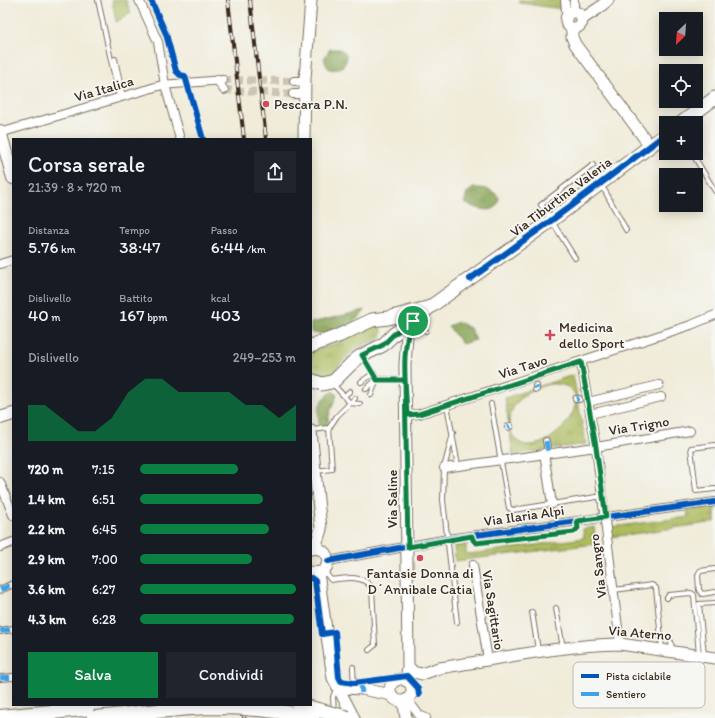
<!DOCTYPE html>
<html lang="it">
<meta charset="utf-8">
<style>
:root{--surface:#171b24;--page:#20242c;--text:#f1f3f6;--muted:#9ea1a6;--accent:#0b8043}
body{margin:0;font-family:Itim,sans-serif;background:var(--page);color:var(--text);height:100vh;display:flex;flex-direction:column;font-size:15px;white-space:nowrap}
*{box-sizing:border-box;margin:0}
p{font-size:13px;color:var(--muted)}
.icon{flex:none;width:22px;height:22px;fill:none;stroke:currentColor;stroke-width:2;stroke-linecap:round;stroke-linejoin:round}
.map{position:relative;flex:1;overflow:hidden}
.drawer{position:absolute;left:12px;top:138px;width:300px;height:568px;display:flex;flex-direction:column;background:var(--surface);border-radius:0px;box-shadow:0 2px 10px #0003}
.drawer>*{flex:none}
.needle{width:26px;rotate:205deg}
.tools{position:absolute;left:659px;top:12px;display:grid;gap:8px}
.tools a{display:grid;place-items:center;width:44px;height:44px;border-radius:0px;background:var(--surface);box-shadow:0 2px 10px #0003;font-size:20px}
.pin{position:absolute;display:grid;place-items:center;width:34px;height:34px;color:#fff;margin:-17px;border:2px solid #fff;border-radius:50%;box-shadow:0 1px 4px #0007}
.round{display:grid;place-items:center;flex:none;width:42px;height:42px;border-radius:0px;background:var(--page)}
.headline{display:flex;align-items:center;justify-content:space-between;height:68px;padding:0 16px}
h1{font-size:22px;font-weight:600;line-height:30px}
.figures{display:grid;grid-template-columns:repeat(3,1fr);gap:6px;height:68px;padding:4px 16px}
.figures div{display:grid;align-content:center}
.figures b{font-size:17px;font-weight:600}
.figures small{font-size:11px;font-weight:400}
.figures p{font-size:11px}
.chart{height:112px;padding:8px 16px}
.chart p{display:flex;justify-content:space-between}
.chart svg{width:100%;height:72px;margin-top:4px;fill:var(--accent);opacity:.7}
.button{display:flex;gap:8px;margin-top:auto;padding:8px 16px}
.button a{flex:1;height:46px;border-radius:0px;background:var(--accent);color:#fff;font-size:16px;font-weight:600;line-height:46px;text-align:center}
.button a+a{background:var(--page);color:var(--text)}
ul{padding:0 16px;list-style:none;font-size:13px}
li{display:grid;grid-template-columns:64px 48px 1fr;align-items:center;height:30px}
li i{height:10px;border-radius:5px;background:var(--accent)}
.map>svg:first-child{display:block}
.grass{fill:url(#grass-tufts);stroke:#74733e;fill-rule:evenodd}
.forest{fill:url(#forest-crowns);stroke:#62673a}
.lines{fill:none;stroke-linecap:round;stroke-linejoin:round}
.minor-tunnel{stroke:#ccc5b4;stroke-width:8;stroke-dasharray:8 4;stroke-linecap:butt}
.service-casing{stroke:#7a6e5f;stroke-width:6}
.pedestrian-casing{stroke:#7a6e5f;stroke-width:8}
.minor-casing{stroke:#7a6e5f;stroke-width:10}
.tertiary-casing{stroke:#7a6e5f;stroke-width:13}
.secondary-casing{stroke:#7a6e5f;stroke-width:14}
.primary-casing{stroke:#7a6e5f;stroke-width:15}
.trunk-casing{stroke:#7a6e5f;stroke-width:16}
.service{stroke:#fff;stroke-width:4}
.pedestrian{stroke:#fff;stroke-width:6}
.minor{stroke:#fff;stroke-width:8}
.tertiary{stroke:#fff;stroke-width:11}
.secondary{stroke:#fff;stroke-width:12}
.primary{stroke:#fff;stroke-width:13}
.trunk{stroke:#fff;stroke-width:14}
.rail-casing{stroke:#3b2a1e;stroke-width:4}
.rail{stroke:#f6f6f2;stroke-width:2.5;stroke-dasharray:8;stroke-linecap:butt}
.trunk-bridge-casing{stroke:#7a6e5f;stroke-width:16;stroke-linecap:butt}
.trunk-bridge{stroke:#fff;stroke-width:14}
.quiet{stroke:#3fa3ea;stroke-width:5;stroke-dasharray:10 5;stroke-linecap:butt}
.cycleway-casing{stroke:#f6f6f2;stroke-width:8}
.cycleway{stroke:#0057b8;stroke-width:6}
.route-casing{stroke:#fff;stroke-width:8}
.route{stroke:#0b8043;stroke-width:5}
.poi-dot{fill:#d1495b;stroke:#f6f6f2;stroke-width:1.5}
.labels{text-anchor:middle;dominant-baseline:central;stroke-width:3.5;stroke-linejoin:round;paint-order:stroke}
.street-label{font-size:14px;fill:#3b2a1e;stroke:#f6f6f2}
.poi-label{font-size:14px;fill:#3b2a1e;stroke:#f6f6f2;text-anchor:start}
.key{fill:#f6f6f2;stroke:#beb9b2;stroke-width:1}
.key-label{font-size:11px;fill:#3b2a1e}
</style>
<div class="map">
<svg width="715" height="718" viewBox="0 0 715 718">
<defs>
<pattern id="grass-tufts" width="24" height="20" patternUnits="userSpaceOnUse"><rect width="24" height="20" fill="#acbc5f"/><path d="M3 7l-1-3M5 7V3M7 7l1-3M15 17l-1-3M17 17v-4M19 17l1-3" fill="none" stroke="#8d994e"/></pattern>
<pattern id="forest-crowns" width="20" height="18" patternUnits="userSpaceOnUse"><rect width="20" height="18" fill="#89a456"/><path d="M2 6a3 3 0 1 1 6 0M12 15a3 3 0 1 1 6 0" fill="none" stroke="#718647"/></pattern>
</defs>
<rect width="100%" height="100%" fill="#f6f6f2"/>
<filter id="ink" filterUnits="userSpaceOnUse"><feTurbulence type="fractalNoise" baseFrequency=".025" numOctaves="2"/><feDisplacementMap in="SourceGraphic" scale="8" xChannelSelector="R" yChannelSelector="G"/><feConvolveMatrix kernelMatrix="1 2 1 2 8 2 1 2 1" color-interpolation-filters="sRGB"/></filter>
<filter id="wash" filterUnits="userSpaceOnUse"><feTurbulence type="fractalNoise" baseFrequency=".012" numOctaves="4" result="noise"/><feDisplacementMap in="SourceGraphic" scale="16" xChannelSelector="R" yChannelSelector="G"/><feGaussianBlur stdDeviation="0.9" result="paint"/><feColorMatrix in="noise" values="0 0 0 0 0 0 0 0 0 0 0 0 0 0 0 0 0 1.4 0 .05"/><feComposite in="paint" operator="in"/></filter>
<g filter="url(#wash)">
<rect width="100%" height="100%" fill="#f0ecd9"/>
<path class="grass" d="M112,0H126L131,13L116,22Z
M519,0H563L562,9L519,3Z
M372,326H378L382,330C383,340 377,341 368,343C364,344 358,347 354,350C345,356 335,374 327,376C320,378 314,374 311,368L312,352L342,341Z
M573,375L586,444L513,455L505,398ZM550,384C604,382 561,448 527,445C519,444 514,439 511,432C502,407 529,388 550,384Z
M715,506V522L612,537L611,527L688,517L687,510Z
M594,527L596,544L455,561L454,546L466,545V554L478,553L584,538L583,529Z"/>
<path class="forest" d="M330,49H340C356,59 339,73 330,69C326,67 325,62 324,58Z
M473,188C485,188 490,188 499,197C498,218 476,208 464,203L467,193Z
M365,310C358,324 325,339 311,332V323Z
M458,322L470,328L476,340L462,344L448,326Z
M333,391L337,395L330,412L327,426H319C317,409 318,400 333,391Z"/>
</g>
<g filter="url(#ink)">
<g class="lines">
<path class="minor-tunnel" d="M223,80L294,81
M224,90L293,94"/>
<defs>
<path id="service" d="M98,0L119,97
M115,59L123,97
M692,153L715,191
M601,187L605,191L626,230
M551,218L541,205L593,165
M553,223L575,258
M418,321L426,331
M363,357L377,379L371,395
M361,382L374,373
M333,384L350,403L360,404
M366,389L377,379L405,380
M344,396L350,391
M491,404L509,508L513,510L603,496
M447,405L458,466
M312,430L329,428
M453,433L444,468L443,500L457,622
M715,445L691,448L696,491L715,489
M316,471L332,469L329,428L337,416L355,398
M472,536L473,540L476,543L574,532L578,528L577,521
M715,569L700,571L698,575L699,590L702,594L715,592
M324,571L331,580C345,578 363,574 372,588L375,645L369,650
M614,590L652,585L656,588L662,649
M667,598L669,595L691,593L694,595L699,655
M556,608L563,648
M532,612L538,650
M671,642L672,651
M704,655L699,604L715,603
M353,667L354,689
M334,712L333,697L336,689"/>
<path id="pedestrian" d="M536,386V389
M576,399H579
M508,427L510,426
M546,441L548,451
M0,590L13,584
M0,631L13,629
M0,678L13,677"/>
<path id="minor" d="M139,0L158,42L165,85L180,139
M565,0L566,11L570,14
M574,0V12
M217,80L224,90
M294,81H299L305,79
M293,94H301L304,96
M0,133L162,85L223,80
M0,264L13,260
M581,362L596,447L620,644
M588,402L659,385
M590,414L661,397
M407,415L419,414L691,325L715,315
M544,453L552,504
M444,468L596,447L690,431
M0,482L13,515
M0,547L13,542
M328,561L448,539L715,502
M473,565L488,660
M407,699L419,715L426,718"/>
<path id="tertiary" d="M566 20a8 8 0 1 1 16 0a8 8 0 1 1-16 0Z
M582,19L599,8L608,0
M572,28V37L575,44L650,146
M304,139L305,79L311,0
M311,431L321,529L315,548
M311,549C332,544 334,577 312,572
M318,573L333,678L354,718
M408,666L413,672L422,674L439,668C499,659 560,645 620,644L715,658
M390 690a11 11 0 1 1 22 0a11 11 0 1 1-22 0Z
M406,681L408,666L405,365L407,335L413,321
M337,684L345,688L362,689L392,695
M404,701V705L406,718"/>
<path id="secondary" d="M0,131L13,178
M0,418L13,414"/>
<path id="primary" d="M681,123L715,98
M311,346L338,336L372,320L388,318L427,308
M311,380L322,384L331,382L335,380L352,363L359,357L383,345L394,334L413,321L430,307L552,220L666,134"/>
<path id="trunk" d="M0,717L125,705"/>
</defs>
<use href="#service" class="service-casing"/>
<use href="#pedestrian" class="pedestrian-casing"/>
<use href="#minor" class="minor-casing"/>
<use href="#tertiary" class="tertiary-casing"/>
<use href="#secondary" class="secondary-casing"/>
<use href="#primary" class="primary-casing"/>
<use href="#trunk" class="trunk-casing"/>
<use href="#service" class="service"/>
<use href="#pedestrian" class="pedestrian"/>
<use href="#minor" class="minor"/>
<use href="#tertiary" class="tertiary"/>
<use href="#secondary" class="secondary"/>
<use href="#primary" class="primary"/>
<use href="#trunk" class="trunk"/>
<defs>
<path id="rail" d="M228,0L244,139
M250,0L266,139
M244,718L245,705"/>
</defs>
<use href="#rail" class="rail-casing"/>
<use href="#rail" class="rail"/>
<defs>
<path id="trunk-bridge" d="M299,705L348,718
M94,718C133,714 173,708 212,707C246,707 279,710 312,718"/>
</defs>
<use href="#trunk-bridge" class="trunk-bridge-casing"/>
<use href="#trunk-bridge" class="trunk-bridge"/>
<path class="quiet" d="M536,386V389
M576,399H579
M508,427L510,426
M546,441L548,451
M0,590L13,584
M0,631L13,629
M0,678L13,677
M361,683L362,695"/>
<defs>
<path id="cycleway" d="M151,0L166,34L176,71L180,75L185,76L203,139
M470,279L552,220L666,134
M328,561L448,539L715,502
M311,578L315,581L322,634L335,632L339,677L341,681L354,683L407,676L418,688L419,695"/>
</defs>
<use href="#cycleway" class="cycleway-casing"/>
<use href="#cycleway" class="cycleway"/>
</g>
</g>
<g class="lines" filter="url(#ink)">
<defs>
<path id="route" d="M413,321L394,334L383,345L362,355L377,380H405L408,547L472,536L473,540L476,543L574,532L578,528L577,521L606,517L596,447L581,362L419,414L407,415C406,386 400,347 413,321"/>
</defs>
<use href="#route" class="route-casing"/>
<use href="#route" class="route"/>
</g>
<g class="poi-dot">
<circle cx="266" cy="104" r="4"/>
<path d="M548 329h4v4h4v4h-4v4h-4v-4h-4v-4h4z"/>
<circle cx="420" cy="558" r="4"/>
</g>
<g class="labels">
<g class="street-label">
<text transform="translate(104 89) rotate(-16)">Via Italica</text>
<text transform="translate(561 197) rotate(-37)">Via Tiburtina Valeria</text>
<text transform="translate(523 367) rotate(-18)">Via Tavo</text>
<text transform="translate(639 426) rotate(-9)">Via Trigno</text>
<text transform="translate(392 499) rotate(-90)">Via Saline</text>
<text transform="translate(524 516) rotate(-8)">Via Ilaria Alpi</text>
<text transform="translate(598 566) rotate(-97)">Via Sangro</text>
<text transform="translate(493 610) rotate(81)">Via Sagittario</text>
<text transform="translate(640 633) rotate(5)">Via Aterno</text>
</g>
<g class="poi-label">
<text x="274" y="104">Pescara P.N.</text>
<text x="559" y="327">Medicina<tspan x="559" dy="16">dello Sport</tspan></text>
<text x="420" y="573" text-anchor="middle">Fantasie Donna di<tspan x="420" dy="16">D´Annibale Catia</tspan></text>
</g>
</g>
<rect x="573" y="662" width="132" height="46" rx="6" class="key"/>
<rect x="581" y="674" width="18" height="4" fill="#0057b8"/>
<rect x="581" y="692" width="18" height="4" fill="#3fa3ea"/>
<g class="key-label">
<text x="606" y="680">Pista ciclabile</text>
<text x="606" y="698">Sentiero</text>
</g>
</svg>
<div class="tools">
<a><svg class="needle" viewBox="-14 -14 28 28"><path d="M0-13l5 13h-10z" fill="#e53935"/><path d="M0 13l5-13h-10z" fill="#9ea1a6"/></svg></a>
<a><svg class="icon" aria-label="locate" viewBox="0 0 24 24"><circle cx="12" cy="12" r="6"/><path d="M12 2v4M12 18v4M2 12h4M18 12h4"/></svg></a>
<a>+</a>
<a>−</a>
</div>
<div class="pin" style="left:413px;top:321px;background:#1e9e55"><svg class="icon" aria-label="arrive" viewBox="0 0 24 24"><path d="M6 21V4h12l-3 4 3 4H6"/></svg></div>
<section class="drawer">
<div class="headline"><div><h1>Corsa serale</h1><p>21:39 · 8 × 720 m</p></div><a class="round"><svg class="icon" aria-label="share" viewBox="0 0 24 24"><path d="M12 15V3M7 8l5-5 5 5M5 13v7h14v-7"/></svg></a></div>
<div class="figures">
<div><p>Distanza</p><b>5.76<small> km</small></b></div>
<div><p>Tempo</p><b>38:47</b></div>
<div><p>Passo</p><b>6:44<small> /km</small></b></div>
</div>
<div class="figures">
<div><p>Dislivello</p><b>40<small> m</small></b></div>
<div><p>Battito</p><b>167<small> bpm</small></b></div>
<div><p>kcal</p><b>403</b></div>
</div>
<div class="chart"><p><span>Dislivello</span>249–253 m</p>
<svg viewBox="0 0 160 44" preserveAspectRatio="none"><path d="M0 44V22L10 22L20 30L30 38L40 38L50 30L60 14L70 6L80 6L90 14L100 14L110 14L120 14L130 22L140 22L150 30L160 22V44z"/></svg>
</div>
<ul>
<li><b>720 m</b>7:15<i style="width:63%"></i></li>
<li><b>1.4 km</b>6:51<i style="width:79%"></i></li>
<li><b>2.2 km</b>6:45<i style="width:83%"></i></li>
<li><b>2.9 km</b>7:00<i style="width:72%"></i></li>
<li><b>3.6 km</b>6:27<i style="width:100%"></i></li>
<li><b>4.3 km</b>6:28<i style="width:99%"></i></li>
</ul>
<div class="button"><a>Salva</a><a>Condividi</a></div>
</section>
</div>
